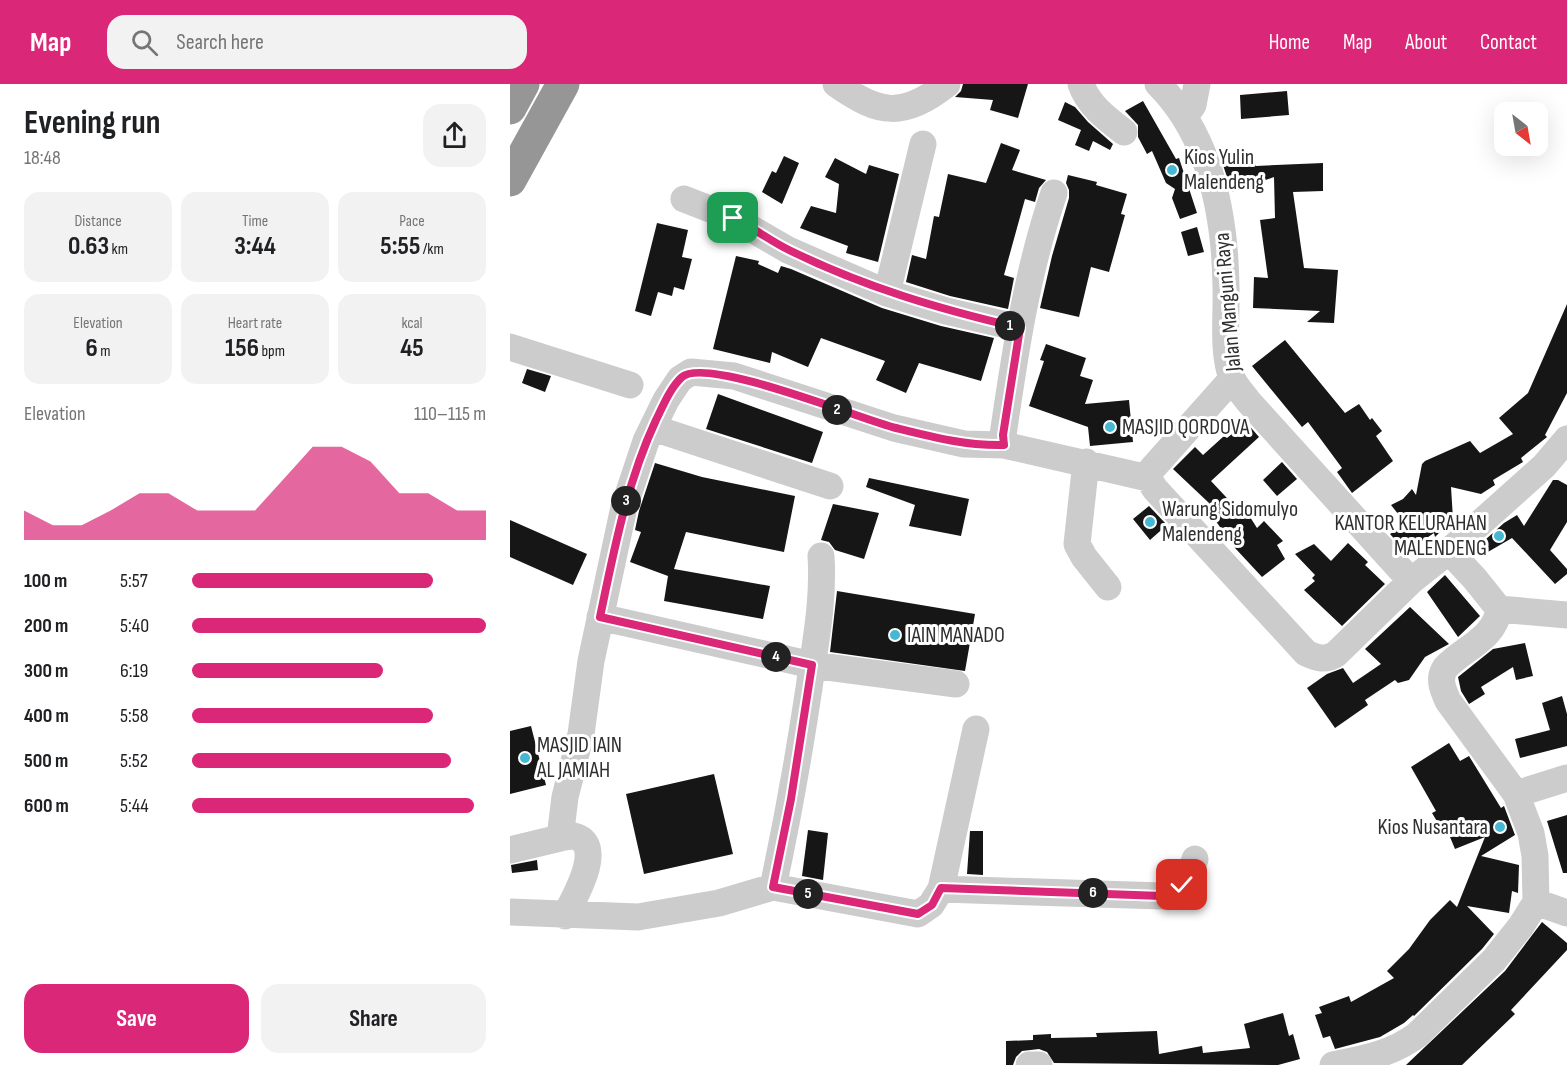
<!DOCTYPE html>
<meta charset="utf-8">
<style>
:root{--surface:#fff;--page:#f2f2f2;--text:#202124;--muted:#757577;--accent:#db2777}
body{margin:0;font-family:"Sofia Sans Condensed",sans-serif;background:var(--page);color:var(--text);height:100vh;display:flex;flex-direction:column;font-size:22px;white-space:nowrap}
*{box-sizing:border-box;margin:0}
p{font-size:20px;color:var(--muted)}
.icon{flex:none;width:33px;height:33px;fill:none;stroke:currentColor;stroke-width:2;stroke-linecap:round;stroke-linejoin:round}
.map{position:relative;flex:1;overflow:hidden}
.sheet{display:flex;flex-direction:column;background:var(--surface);width:510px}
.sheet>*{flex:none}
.needle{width:39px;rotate:149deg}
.fabs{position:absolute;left:984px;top:18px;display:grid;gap:12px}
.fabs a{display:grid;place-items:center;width:54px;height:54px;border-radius:12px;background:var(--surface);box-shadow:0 6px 24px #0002;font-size:30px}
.pin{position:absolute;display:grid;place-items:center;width:51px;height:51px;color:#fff;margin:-26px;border-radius:12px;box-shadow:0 3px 9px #0006}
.km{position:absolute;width:30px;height:30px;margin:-15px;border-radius:50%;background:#222;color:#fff;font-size:16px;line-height:30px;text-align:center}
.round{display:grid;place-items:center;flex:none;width:63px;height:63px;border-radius:18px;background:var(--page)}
.head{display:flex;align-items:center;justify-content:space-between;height:102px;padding:0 24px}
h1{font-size:33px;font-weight:700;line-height:45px}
.metrics{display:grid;grid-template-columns:repeat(3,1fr);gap:9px;height:102px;padding:6px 24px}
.metrics div{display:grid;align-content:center;border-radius:15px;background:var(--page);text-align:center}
.metrics b{font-size:26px;font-weight:700}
.metrics small{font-size:16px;font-weight:400}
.metrics p{font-size:16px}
.chart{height:168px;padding:12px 24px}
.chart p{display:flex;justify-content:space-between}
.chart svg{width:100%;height:108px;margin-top:6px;fill:var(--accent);opacity:.7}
.action{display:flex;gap:12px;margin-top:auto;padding:12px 24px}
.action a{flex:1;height:69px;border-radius:18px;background:var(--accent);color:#fff;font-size:24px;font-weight:700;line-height:69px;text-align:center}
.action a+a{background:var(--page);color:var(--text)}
ul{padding:0 24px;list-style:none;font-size:20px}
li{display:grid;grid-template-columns:96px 72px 1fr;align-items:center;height:45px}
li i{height:15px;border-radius:8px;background:var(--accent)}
header{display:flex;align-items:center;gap:36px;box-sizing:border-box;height:84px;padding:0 30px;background:var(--accent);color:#fff}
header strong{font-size:28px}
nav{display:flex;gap:33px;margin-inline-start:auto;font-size:21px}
.search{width:420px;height:54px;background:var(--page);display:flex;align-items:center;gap:15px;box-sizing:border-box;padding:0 21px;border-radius:18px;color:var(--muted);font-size:22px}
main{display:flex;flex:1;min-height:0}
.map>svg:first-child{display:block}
.building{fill:#161616}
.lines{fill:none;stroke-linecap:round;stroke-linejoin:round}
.minor{stroke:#ccc;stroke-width:27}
.highway{stroke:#969696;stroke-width:33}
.route-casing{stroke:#fff;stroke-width:12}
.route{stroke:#db2777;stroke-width:8}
.poi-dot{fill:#46b8d1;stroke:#fff;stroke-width:2}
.labels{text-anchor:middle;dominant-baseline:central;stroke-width:6;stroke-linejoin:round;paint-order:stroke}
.poi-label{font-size:22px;fill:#2f2f2f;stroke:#fff;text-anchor:start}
.street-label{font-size:22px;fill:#2f2f2f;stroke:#fff}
</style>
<header>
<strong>Map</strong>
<div class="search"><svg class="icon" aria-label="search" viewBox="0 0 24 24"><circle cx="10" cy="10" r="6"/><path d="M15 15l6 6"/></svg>Search here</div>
<nav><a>Home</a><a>Map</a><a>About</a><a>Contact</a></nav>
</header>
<main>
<section class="sheet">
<div class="head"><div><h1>Evening run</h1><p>18:48</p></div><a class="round"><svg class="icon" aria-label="share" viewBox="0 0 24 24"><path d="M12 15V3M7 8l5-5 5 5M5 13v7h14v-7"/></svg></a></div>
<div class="metrics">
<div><p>Distance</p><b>0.63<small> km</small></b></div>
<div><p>Time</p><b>3:44</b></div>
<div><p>Pace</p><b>5:55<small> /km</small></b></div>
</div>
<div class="metrics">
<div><p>Elevation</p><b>6<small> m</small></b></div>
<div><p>Heart rate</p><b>156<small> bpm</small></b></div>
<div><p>kcal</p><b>45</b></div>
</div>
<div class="chart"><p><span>Elevation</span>110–115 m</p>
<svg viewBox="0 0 160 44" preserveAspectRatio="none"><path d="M0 44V32L10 38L20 38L30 32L40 25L50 25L60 32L70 32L80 32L90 19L100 6L110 6L120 12L130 25L140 25L150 32L160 32V44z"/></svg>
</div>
<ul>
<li><b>100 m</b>5:57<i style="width:82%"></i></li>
<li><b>200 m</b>5:40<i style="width:100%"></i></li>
<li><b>300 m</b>6:19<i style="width:65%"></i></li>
<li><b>400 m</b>5:58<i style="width:82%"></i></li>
<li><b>500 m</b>5:52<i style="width:88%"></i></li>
<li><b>600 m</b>5:44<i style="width:96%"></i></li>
</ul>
<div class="action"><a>Save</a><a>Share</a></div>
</section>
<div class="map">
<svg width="1057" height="981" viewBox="0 0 1057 981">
<rect width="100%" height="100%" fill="#fff"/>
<path class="building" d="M453,0H518L508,34L480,26L483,16L445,13L451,7Z
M777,7L779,31L731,35L730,11Z
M633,17L666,75L669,74L687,129L670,135L662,114L665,105L656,99L642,67L637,70L628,53V41L615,27Z
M555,18L565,23L578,38L603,60L600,66L583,57L579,67L565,61L571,46L548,36Z
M491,59L510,66L502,86L536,96L529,104L525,118L515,115L494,191L504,194L498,225L440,212L396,198L402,171L416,175L424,132L429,133L438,90L476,99Z
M741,68L746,82L813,79V107L783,108L794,184L828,186L824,239L797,238L810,227L743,224L744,193L758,194L750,136L765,134L764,93L722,108L712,78Z
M274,72L289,79L272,120L252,108L262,87L266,89Z
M325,74L356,90L359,81L389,90L368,178L336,169L338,162L290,144L301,122L326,129L329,100L315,93Z
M558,91L587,98L586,101L617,110L611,130L615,131L599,188L581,183L569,233L530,224L542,172L559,114V106L556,99Z
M147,139L178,146L172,173L182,175L174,206L164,203L162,212L148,208L141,232L125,227Z
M687,143L694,168L678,172L671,148Z
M226,172L249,177L248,180L268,189L271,182L281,185L372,224L431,242L484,254L471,297L409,279L396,309L366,296L375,277L311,254L298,283L262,268L260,279L203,265Z
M1057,220V309L1035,351L1037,353L1011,374L1013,378L983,396L985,401L971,410L941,403L943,435L925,453L924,449L896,468L880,450L896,440L881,421L893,415L902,405L906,411L912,380L915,377L960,357L970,369L1003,350L989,334L1018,309Z
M775,256L835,329L849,320L860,336L862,334L872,347L866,352L883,377L842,409L827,388L832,384L798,338L792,343L742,282Z
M536,260L576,274L570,292L583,296L575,320L619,316L623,358L580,362L578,343L519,322L534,277L530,276Z
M17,285L41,292L35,308L12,299Z
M208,310L313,348L302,379L196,345Z
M736,338L749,353L701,397L730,428L735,425L747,444L754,437L773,457L767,461L775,475L752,493L725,464L695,422L699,419L663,385L685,363L693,371L714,352L717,354Z
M772,378L787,395L767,412L753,396Z
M145,379L192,393L285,412L274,468L176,448L164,485L260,502L253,535L154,517L158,492L120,478L131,448L125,446L129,427Z
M359,394L459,415L451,452L399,442L405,421L356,403Z
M1043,396H1048L1057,401V438L1040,466L1057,485V490L1045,500L1002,454L971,472L966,464L994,439L1007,431L1014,442Z
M323,420L369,429L354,475L325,466L319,458L311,456Z
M639,422L657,441L640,456L623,435Z
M0,436L77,470L63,501L0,473Z
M838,459L858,478L855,481L875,500L832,542L794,506L805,497L802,494L805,491L785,470L804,460L821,477Z
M935,491L970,532L948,553L917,508Z
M327,507L465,530L455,587L320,568Z
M900,523L939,560L915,573L899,596L888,599L885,596L855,616L858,621L825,644L797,604L817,590L833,584L843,599L871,580L855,565Z
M1015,559L1023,592L1006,596L1003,583L971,603L975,610L959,620L951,607L948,593L983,565Z
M1052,612L1057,630V662L1010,674L1005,655L1040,646L1032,619Z
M21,642L36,701L0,710V647Z
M939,659L950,677L959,672L991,724L994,722L1005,751L971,772L1009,781L1008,809L1002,807L999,829L957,822L984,850L972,865L904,932L903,931L894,939L870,953L825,965L820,952L813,954L805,931L812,929L809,923L839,912L841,918L884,894L877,887L899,865L920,836L940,816L947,823L975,753L945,765L935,741L931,744L922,729L926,727L901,683Z
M204,690L223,770L134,790L116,710Z
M1057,731V789H1053L1037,737Z
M298,746L318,749L313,796L292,792Z
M460,747H473V791L457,790Z
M27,776L28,786L2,789L1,781Z
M1032,838L1057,859V866L1001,926L1005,930L952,981H896L995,887Z
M773,929L779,952L783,950L790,975L768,981L544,979L537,968L529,965L512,967L506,973L503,981H496V957L523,956V951L541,950V954L587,953L586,949L647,947L649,970L692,962L693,969L740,964L734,940Z"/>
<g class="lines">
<path class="minor" d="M326,0C370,31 393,34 437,0
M571,0C578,21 597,35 614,48
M648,0C701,53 715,131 716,203C717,232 712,267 722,294C725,302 733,310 738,317L901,497L939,467L1034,382L1057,355
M675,32L683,21L687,0
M174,115L223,134L278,166L377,209L436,227L510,244
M377,209L413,60
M0,263L120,301
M722,295L641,386L638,394L645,405L796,569C807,574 815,577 826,570L901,497
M143,344L320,402
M494,361L493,351C505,269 517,187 544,109
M576,378L567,460L574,473L598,503
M989,525L1057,531
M90,533L302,581L446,600
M1006,710L1057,694
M50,754C54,753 61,752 64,752C97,760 63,816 55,832
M0,766L50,754L55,713L71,650L81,577L114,423L136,357L156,316L170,295L181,288L224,292L384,344L454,360L494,361L638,394
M263,803L408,830L421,821L431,805L652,812C672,805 680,795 685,775
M431,805L466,645
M1026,818L1057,829
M0,828L128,833L209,819L263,803C277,738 289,671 299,604C305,561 314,516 311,472
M519,981H529
M823,981C853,975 882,970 907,951L984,876L1011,842L1026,818L1025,772L1021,749L1006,710L938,617C933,606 928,595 935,584C953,564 985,555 989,525L965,495L939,467"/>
<path class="highway" d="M0,24L13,0
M0,96L53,0"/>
</g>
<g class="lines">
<defs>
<path id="route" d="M223,134C243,143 260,157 279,166C354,203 429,225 510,244L493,351L494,361C457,362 422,353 386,344C350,335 197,272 172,293C160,304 153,322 146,336C117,398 104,466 90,533L302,581L281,715L263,803L408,830L422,821L431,804L652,812L665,808L672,801"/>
</defs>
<use href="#route" class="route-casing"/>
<use href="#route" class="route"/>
</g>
<g class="poi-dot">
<circle cx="662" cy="86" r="6"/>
<circle cx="600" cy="343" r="6"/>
<circle cx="640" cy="438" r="6"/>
<circle cx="989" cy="452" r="6"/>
<circle cx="385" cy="551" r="6"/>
<circle cx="15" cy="674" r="6"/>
<circle cx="990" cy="743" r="6"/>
</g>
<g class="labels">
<g class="poi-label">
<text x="674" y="73">Kios Yulin<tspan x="674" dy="25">Malendeng</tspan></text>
<text x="612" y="343">MASJID QORDOVA</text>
<text x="652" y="425">Warung Sidomulyo<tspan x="652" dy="25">Malendeng</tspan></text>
<text x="977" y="439" text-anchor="end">KANTOR KELURAHAN<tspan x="977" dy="25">MALENDENG</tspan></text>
<text x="397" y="551">IAIN MANADO</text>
<text x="27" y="661">MASJID IAIN<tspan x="27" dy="25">AL JAMIAH</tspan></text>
<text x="978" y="743" text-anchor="end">Kios Nusantara</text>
</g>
<g class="street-label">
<text transform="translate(718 218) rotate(-95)">Jalan Manguni Raya</text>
</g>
</g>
</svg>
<div class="fabs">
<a><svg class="needle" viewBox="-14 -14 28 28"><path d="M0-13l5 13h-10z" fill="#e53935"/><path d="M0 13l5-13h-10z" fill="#757577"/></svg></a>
</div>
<div class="pin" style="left:223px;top:134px;background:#1e9e55"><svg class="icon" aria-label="arrive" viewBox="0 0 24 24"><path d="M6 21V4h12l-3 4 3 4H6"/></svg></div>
<div class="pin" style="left:672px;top:801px;background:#d93025"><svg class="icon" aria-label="check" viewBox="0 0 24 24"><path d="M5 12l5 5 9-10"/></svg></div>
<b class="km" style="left:500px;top:242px">1</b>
<b class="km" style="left:327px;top:326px">2</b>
<b class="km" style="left:116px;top:417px">3</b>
<b class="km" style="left:266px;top:573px">4</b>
<b class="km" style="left:298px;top:810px">5</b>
<b class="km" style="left:583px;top:809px">6</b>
</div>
</main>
